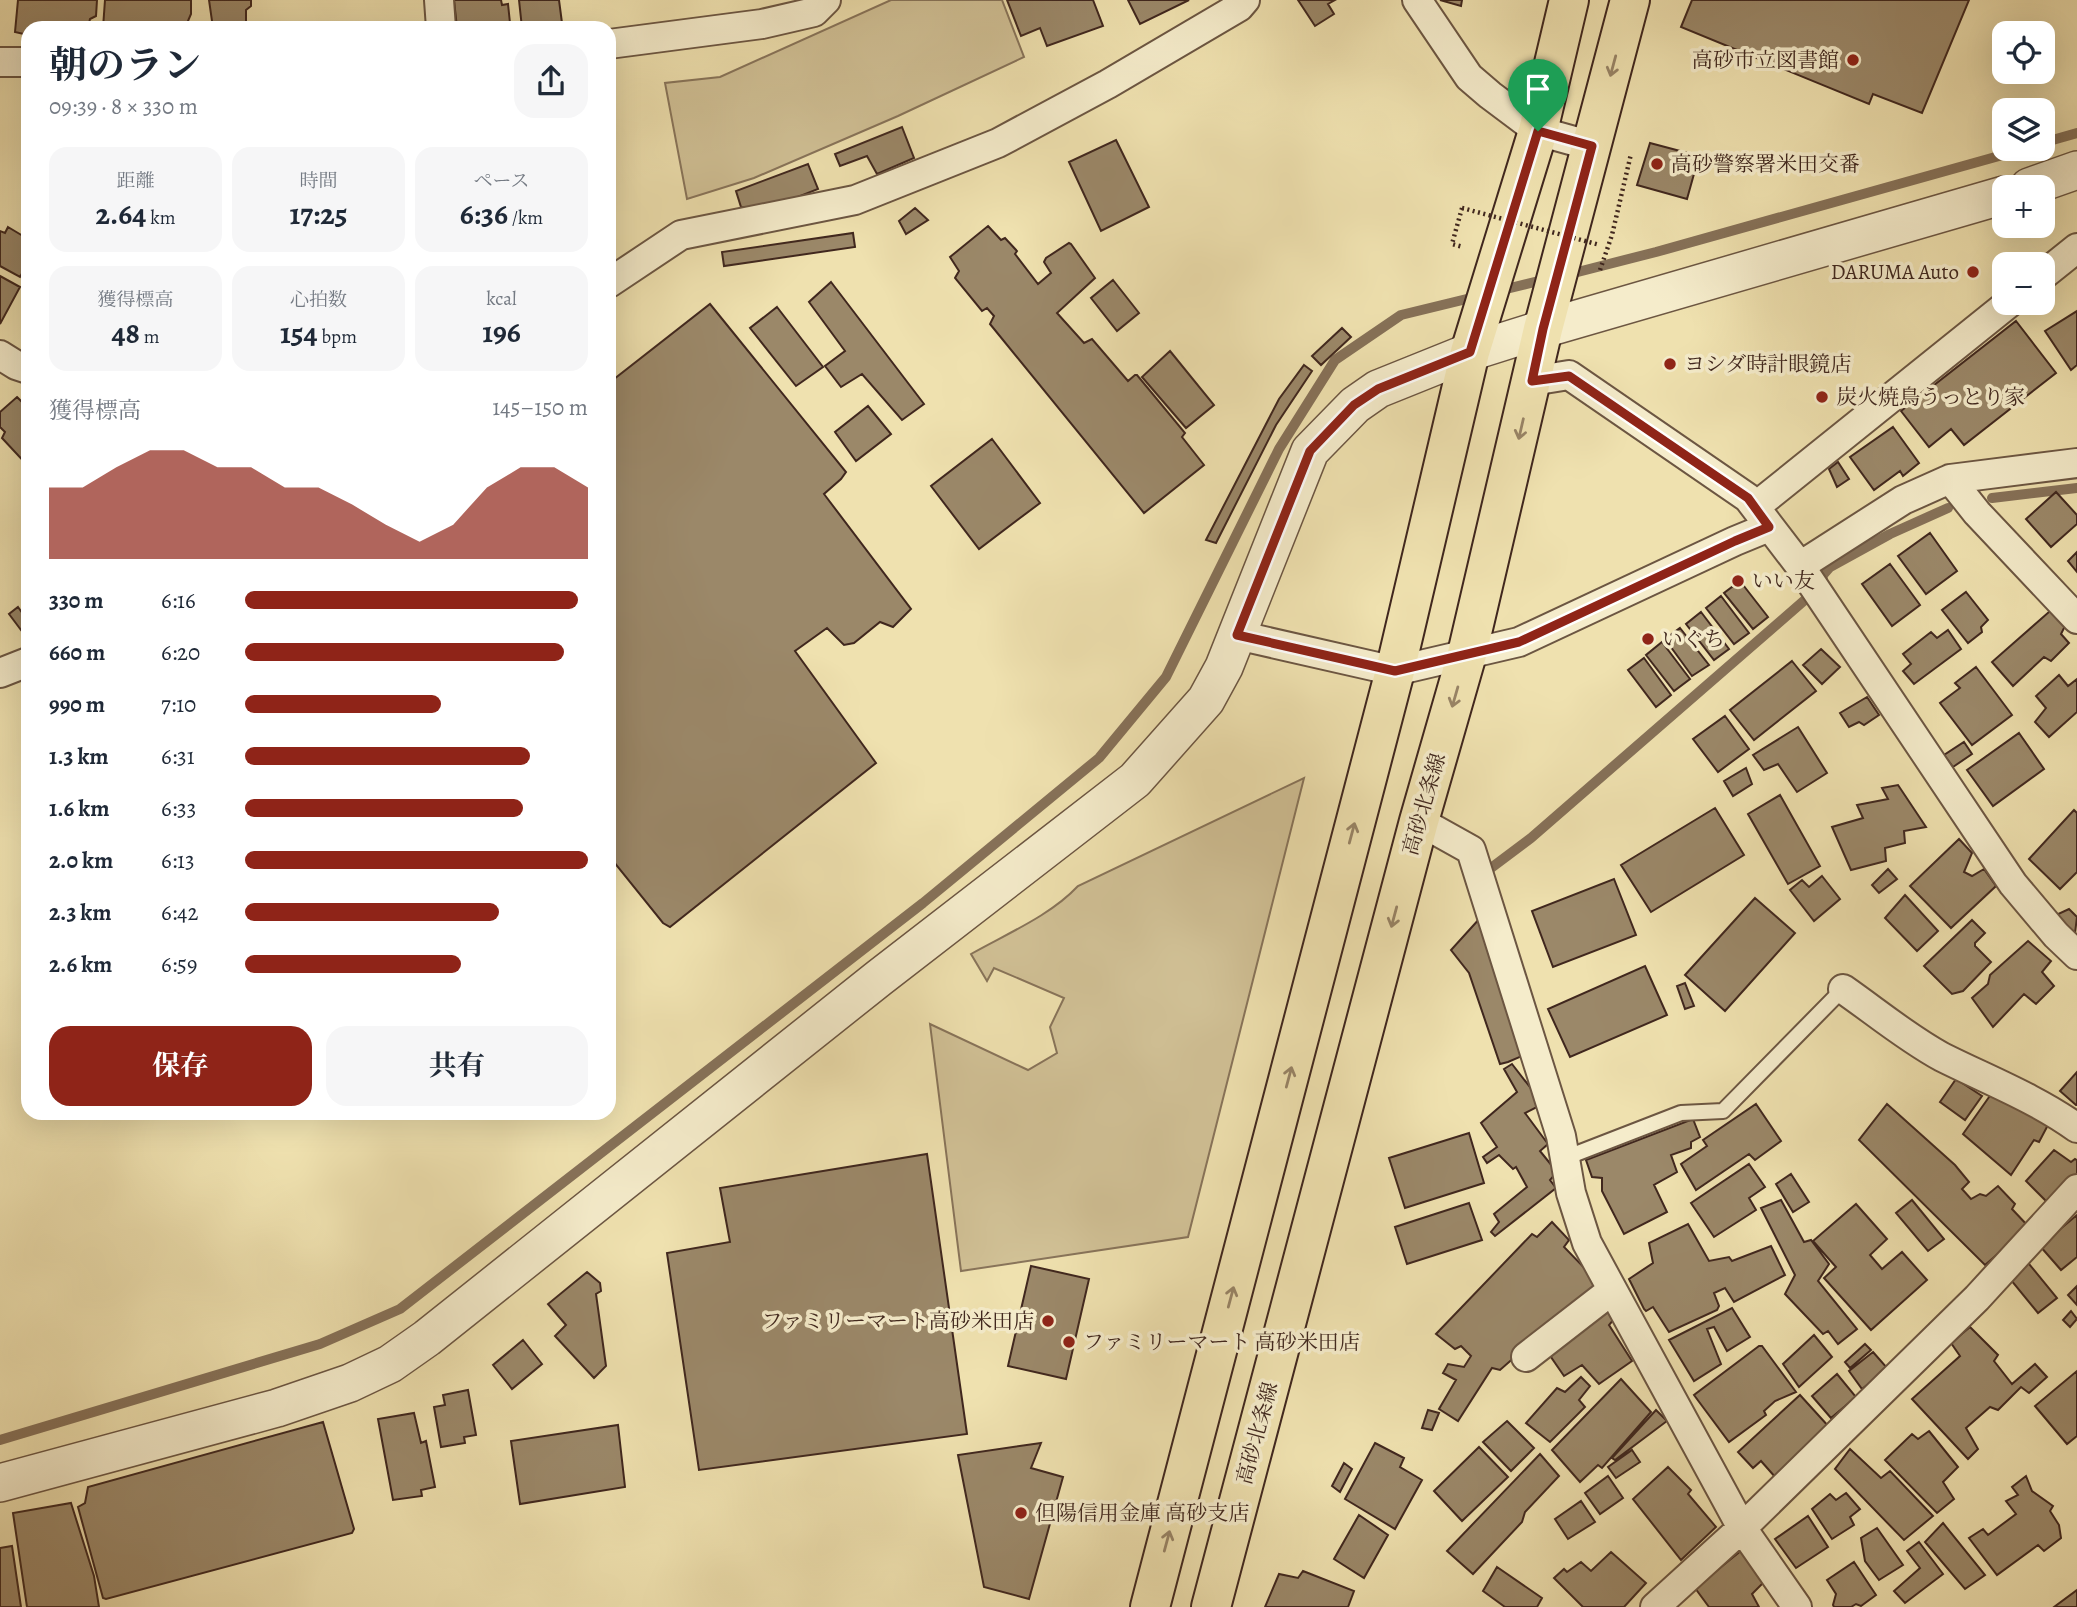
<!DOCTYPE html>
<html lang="ja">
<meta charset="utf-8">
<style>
:root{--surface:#fff;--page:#f6f6f7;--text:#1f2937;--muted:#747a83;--accent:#8f2418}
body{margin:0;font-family:Alegreya,"Noto Serif JP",serif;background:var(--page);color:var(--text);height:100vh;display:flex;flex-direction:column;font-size:26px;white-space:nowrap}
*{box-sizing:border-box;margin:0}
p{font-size:23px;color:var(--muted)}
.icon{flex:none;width:38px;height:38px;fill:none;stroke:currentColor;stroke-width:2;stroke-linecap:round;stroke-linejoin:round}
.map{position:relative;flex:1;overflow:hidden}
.drawer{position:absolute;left:21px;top:21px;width:595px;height:1099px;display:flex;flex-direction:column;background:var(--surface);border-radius:21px;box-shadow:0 7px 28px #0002}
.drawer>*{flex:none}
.controls{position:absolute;left:1992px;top:21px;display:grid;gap:14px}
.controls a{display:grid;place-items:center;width:63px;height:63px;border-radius:14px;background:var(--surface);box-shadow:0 7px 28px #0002;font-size:35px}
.pin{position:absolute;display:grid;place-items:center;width:60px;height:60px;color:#fff;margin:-72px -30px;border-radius:50% 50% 50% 0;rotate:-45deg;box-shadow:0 0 7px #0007}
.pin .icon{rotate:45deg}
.round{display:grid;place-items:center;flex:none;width:74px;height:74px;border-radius:21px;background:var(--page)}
.headline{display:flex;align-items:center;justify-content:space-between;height:119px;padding:0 28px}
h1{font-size:38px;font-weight:700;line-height:52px}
.figures{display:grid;grid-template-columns:repeat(3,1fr);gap:10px;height:119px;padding:7px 28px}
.figures div{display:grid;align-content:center;border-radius:18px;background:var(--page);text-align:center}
.figures b{font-size:30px;font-weight:700}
.figures small{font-size:19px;font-weight:400}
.figures p{font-size:19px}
.chart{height:196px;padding:14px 28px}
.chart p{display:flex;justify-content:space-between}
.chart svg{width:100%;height:126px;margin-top:7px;fill:var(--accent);opacity:.7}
.button{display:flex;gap:14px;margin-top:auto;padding:14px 28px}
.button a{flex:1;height:80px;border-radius:21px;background:var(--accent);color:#fff;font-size:28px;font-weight:700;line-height:80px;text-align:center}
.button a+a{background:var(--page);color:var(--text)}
ul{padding:0 28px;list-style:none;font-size:23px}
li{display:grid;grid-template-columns:112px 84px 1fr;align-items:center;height:52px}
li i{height:18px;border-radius:9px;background:var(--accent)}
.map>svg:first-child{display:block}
.green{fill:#d1c196;stroke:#88745a;stroke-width:2}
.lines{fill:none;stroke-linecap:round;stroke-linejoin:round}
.stream{stroke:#867158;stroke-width:10}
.building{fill:#9b8869;stroke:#40271e;stroke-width:2}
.service-casing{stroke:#6c5642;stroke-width:18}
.minor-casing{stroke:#6c5642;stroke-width:32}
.tertiary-casing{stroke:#6c5642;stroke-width:40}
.primary-casing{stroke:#40271e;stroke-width:42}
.path{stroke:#40271e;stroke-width:4.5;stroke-dasharray:2 3.5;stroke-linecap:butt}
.service{stroke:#f5eccb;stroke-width:14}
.minor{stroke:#f5eccb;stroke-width:28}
.tertiary{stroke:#f5eccb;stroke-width:37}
.primary{stroke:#efe1af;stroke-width:38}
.path-bridge{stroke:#40271e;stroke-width:4.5;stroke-dasharray:2 3.5;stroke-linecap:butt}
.oneway{stroke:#988466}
.route-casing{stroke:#fff;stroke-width:14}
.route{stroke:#8f2418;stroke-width:9}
.poi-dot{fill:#8f2418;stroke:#f5eccb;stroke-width:2.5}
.labels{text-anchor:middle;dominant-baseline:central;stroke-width:7;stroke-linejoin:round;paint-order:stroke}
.poi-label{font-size:21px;fill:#40271e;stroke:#f5eccb;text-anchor:start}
.street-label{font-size:21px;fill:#40271e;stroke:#f5eccb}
</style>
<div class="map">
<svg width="2077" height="1607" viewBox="0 0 2077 1607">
<rect width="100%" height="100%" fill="#efe1af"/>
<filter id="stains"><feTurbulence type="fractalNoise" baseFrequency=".00286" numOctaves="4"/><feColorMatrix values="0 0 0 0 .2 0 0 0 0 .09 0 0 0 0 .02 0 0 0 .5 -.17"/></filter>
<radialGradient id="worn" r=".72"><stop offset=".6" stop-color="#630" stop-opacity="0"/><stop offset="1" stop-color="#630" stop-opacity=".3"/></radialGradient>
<path class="green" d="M891,0H1002L1024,57L898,116L754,178L687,199L665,83L720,77Z
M1304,778L1188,1237L961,1271L930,1024L1028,1070L1057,1053L1050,1027L1064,998L994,968L987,981L971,954C1006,934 1050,916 1078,886Z"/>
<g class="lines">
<path class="stream" d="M2042,143L2077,133
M1566,275L1656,252L2024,149
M1498,291L1547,279
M1992,498L2077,488
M1487,871L1531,838L1822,585L1823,575L1830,567L1890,534L1948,508
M0,1440L320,1344L400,1309L923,903L1099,758L1166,677L1279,449L1335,360L1401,315L1479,296"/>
</g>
<path class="building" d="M18,0H97L96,16L90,19L88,28H28V35L15,32Z
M105,0H191V14L185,28H103Z
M209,0H251V6L246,10V28H213Z
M454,0H501L502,5L508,4L510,23L501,24V28H457Z
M519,0H559L562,23L522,28Z
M1007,0H1093L1103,26L1047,46L1040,28L1021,36Z
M1128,0H1189L1140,24Z
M1298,0H1335L1328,4L1334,14L1315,26Z
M1440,0H1462L1461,6Z
M1692,0H1969L1922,113L1873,94L1869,104L1681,27Z
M902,127L914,158L877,174L867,156L840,166L835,154Z
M1116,140L1149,207L1101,231L1069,162Z
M1650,143L1699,156L1687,199L1637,185Z
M808,164L818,189L770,208L741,207L736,191Z
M915,208L928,220L906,234L899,221Z
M988,226L1001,240L1005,238L1017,251L1015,254L1038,284L1051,273L1044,262L1046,258L1069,243L1071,244L1095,278L1057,313L1084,343L1092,339L1128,381L1135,375H1137L1185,433L1182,437L1204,465L1144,513L990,324L994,316L987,308L982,311L955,278L959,271L950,257Z
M8,227L28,239V263L20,277L0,266V231L5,233Z
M853,233L855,247L724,266L722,252Z
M0,276L20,287L0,324Z
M1113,280L1139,313L1117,331L1091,298Z
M831,282L924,404L902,420L862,374L841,387L825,366L845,351L809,302Z
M710,304L846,472L841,479L824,494L911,609L893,627L880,622L854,643L844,645L827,628L795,651L876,763L670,927L663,923L609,856V383Z
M777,307L823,367L796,386L750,328Z
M2077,311V365L2071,370L2045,331Z
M2016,321L2056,373L1964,445L1951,429L1929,447L1901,411Z
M1342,328L1351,337L1321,365L1312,356Z
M1170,351L1214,405L1186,428L1142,377Z
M1304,365L1312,371L1276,425L1216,543L1206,540L1279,399Z
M17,397L28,408V466L2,438L5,432L0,427V412Z
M868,406L891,434L856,461L835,432Z
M1893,427L1919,463L1903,476L1900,471L1874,490L1850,457Z
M992,439L1040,503L979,549L931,486Z
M1838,462L1849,479L1837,487L1829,469Z
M2056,492L2077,515V524L2051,547L2026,519Z
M1930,533L1957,571L1926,594L1898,556Z
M2077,552V572L2068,561Z
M1890,564L1920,605L1892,626L1862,584Z
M1740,581L1768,617L1753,629L1724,593Z
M1966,592L1988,620L1981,627L1982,632L1968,643L1942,610Z
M1721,596L1749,633L1734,644L1706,608Z
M18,607L28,621L27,638L9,614Z
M2050,611L2065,626L2061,634L2069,643L2051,661L2044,657L2013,686L1992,662Z
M1701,612L1729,649L1714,660L1686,624Z
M1680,628L1709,665L1692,676L1665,639Z
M1948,630L1961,649L1914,684L1903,671L1911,664L1903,654L1931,632L1937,638Z
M1662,642L1690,679L1674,691L1646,655Z
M1821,649L1840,667L1822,684L1803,665Z
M1644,658L1671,695L1656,707L1628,670Z
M1792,661L1816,691L1754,740L1730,710Z
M1976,667L2012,715L1972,745L1940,703L1960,688L1955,683Z
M2059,675L2068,686L2077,679V712L2049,737L2035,722L2046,708L2036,696Z
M1867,697L1879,715L1864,725L1859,722L1849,727L1840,713Z
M1725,716L1749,749L1718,772L1693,739Z
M1798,727L1827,773L1797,792L1778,764L1764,770L1753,755Z
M2019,733L2044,769L1993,806L1967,770Z
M1964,742L1972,754L1953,767L1944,755Z
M1746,768L1752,784L1733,796L1724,781Z
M1898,785L1926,827L1904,831L1905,843L1885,848L1886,861L1851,870L1832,827L1863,818L1857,805L1888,799L1882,788Z
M1780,795L1820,866L1788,884L1748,814Z
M1715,808L1744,855L1651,912L1621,865Z
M2074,810L2077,813V872L2060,889L2029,859Z
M1959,839L1972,853L1964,872L1972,876L1984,869L1996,886L1951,928L1910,886Z
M1888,869L1897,879L1879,893L1872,885Z
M1822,876L1840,899L1814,921L1790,890L1802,880L1809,887Z
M1614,879L1636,935L1553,967L1532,911Z
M1905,895L1938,931L1917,951L1885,918Z
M1755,898L1795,933L1725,1011L1685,975Z
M2069,909L2077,917L2075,933L2056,915Z
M1481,917L1529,1053L1508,1062L1500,1064L1469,973L1451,950Z
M1972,920L1985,933L1975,943V946L1991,962L1963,991L1952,994L1924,966Z
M2028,941L2051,961L2042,972L2054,986L2036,1004L2024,994L1993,1027L1972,998L1988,984L1990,975Z
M1645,966L1667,1015L1570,1057L1548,1009Z
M1685,983L1694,1006L1685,1009L1677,986Z
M1512,1064L1543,1104L1525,1113L1548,1144L1540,1151L1557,1172L1550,1180L1556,1188L1495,1236L1491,1232L1499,1222L1494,1214L1527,1187L1516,1167L1513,1169L1499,1155L1487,1163L1483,1157L1497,1147L1481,1123L1517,1092L1504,1069Z
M2077,1072V1105H2076L2060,1091Z
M1956,1079L1982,1096L1965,1120L1940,1102Z
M1994,1090L2049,1123L2039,1142L2034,1140L2011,1175L1963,1134Z
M1756,1104L1781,1141L1755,1160L1749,1154L1696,1190L1681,1164L1707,1146L1703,1140Z
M1887,1104L1955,1165L1969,1182L1962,1189L1971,1199L1980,1194L1986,1196L1998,1186L2015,1204L2012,1209L2029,1227L1985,1265L1859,1140Z
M1693,1119L1700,1137L1691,1142V1148L1671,1155L1677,1172L1654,1185L1667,1212L1624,1234L1602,1191V1178L1592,1177L1586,1160Z
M1469,1133L1484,1183L1405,1208L1389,1158Z
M2054,1150L2071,1162L2075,1159L2077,1160V1179L2051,1206L2026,1181Z
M927,1154L967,1434L699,1470L667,1253L730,1242L720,1188Z
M1749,1164L1765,1187L1749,1198L1756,1210L1714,1237L1691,1203Z
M1791,1174L1809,1202L1793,1212L1776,1184Z
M1781,1200L1804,1242L1811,1240L1829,1264L1818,1281L1857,1329L1838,1344L1828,1331L1823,1334L1785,1294L1795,1275L1761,1208Z
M1912,1200L1944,1239L1928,1251L1896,1213Z
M1469,1203L1482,1240L1407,1264L1395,1227Z
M1856,1204L1887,1239L1870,1255L1882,1269L1902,1252L1927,1280L1871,1330L1824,1278L1836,1267L1813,1241Z
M2077,1215V1257L2061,1270L2040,1246Z
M1552,1222L1569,1240L1564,1247L1599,1283L1500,1370L1492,1368L1458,1421L1439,1409L1456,1380L1443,1373L1448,1364L1464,1367L1471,1356L1461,1346L1455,1349L1436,1334L1532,1234L1537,1237Z
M1688,1224L1709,1261L1729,1257L1732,1261L1771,1246L1785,1275L1734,1302L1725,1288L1714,1293L1719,1306L1717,1310L1669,1332L1653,1307L1646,1311L1644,1309L1629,1279L1653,1263L1649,1243Z
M2025,1259L2057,1298L2038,1313L2006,1274Z
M1031,1266L1089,1279L1066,1379L1008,1366Z
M587,1272L600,1283L601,1291L596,1294L606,1366L594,1378L555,1336L566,1325L548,1304Z
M2077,1286V1305L2068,1295Z
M1732,1308L1750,1337L1727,1351L1714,1327L1707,1329L1721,1364L1694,1381L1669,1340Z
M1605,1309L1614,1319L1609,1325L1632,1361L1599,1384L1582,1365L1564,1376L1551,1357L1556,1344Z
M2071,1311L2077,1319L2070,1327L2063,1320Z
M1970,1327L1998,1355L1994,1361L2012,1384L2035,1364L2047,1377L2029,1393L2021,1387L1998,1410L1990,1407L1966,1428L1978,1449L1968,1459L1912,1399L1960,1356L1951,1343Z
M1814,1335L1832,1357L1799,1387L1783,1364Z
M523,1340L542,1364L512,1389L493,1365Z
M1865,1344L1871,1350L1850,1368L1845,1362Z
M1759,1346H1762L1796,1392L1775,1401L1764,1411L1766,1415L1729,1442L1694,1395Z
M1873,1352L1888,1369L1862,1389L1849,1371Z
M2077,1371V1436L2067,1444L2035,1406Z
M1837,1374L1856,1397L1831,1418L1812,1396Z
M1581,1377L1590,1386L1579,1400L1585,1407L1550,1442L1526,1423L1557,1388L1565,1392Z
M1621,1379L1651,1412L1602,1468L1598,1465L1580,1482L1552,1450Z
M468,1390L476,1435L464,1437L465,1443L441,1447L434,1407L445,1405L443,1395Z
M1800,1395L1830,1428L1776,1478L1761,1461L1753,1468L1738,1452Z
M1428,1410L1439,1413L1432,1430L1422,1428Z
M1656,1410L1667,1421L1615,1460L1612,1458Z
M414,1413L421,1443L426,1441L435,1487L421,1490L422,1496L393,1500L378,1419Z
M1507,1421L1534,1448L1511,1471L1483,1442Z
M323,1422L354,1529L352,1533L106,1599L103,1598L78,1507L85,1503L88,1487Z
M618,1425L625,1487L520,1504L511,1441Z
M1929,1431L1958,1467L1943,1482L1954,1499L1937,1513L1885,1460L1912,1434L1918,1439Z
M1041,1443L1031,1468L1063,1477L1029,1599L984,1587L958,1455Z
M1375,1443L1404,1458L1400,1467L1422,1480L1395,1529L1345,1499Z
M1479,1447L1508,1477L1462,1521L1434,1491Z
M1850,1449L1881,1478L1890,1471L1933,1516L1904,1540L1835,1469Z
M1632,1450L1640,1462L1616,1478L1608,1467Z
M1540,1454L1559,1476L1525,1512L1522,1522L1473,1574L1447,1551Z
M1344,1463L1352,1469L1340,1492L1332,1486Z
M1668,1467L1691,1490L1688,1494L1716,1527L1681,1560L1633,1499Z
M1608,1476L1623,1498L1600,1514L1585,1493Z
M2026,1476L2032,1491L2053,1506L2050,1511L2059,1525L2061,1538L2044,1551L2038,1545L1997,1575L1969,1538L1983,1529L1988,1535L2016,1514L2006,1501L2018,1495L2012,1487Z
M1846,1493L1860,1509L1850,1517L1854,1525L1832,1539L1812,1509L1830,1494L1836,1500Z
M1581,1501L1595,1522L1568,1539L1555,1519Z
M71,1503L94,1576L99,1607H27L13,1513Z
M1359,1515L1388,1535L1364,1578L1334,1559Z
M1808,1516L1828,1547L1796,1568L1775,1539Z
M1943,1523L1985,1575L1965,1589L1925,1542Z
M1877,1528L1903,1565L1879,1580L1865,1561L1861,1538Z
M1919,1542L1943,1574L1905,1603L1894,1591L1920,1568L1907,1551Z
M12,1546L21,1607H0V1548Z
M1742,1550L1766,1580L1752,1594L1759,1607H1709L1695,1588Z
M1611,1552L1646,1583L1624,1607H1583L1554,1578L1564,1569L1567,1572L1581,1562L1591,1571Z
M1854,1562L1876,1595L1861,1606L1856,1604L1851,1607H1834L1833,1605L1836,1594L1827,1580Z
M1497,1567L1542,1598L1537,1607H1505L1483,1591Z
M1303,1571L1354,1591L1348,1607H1265L1279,1574L1298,1578Z
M2077,1590V1607H2054Z"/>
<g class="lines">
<defs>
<path id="service" d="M1565,1158L1681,1113L1723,1111L1843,989"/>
<path id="minor" d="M439,0L441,28
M1417,0L1469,77L1490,95L1538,131L1592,146
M609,44L762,24L814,12L826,0
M0,62H28
M2042,276L2077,248
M609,283L681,235L855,200L998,143L1108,84L1239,7L1245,0
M0,355L16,365L28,369
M1532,381L1569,375L1748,498L1800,566L2013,884L2056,935L2077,955
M1950,479L1977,513L2077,619
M1755,507L2009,303
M1800,566L1903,500L1950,479L2077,463
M1237,635L1395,671L1519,642L1735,541L1769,527
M0,673L28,662
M1419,821L1471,850L1561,1136L1571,1193L1587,1243L1742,1528L1797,1607
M1843,989C1876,1012 1907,1038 1942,1057C1988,1080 2035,1098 2077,1128
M1526,1357L1611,1291
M1655,1607L1742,1528L1977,1298L2077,1189"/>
<path id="tertiary" d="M2029,187L2077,170
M0,1483L277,1408L350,1383L390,1364L427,1338L879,978L1135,780L1206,700L1224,667L1310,451L1355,405L1378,389L1470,352L1543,329L2004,195"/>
<path id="primary" d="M1150,1607L1395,671L1470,352L1538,131L1569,0
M1211,1607L1419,821L1467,654L1543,329L1630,0"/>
</defs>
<use href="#service" class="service-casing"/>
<use href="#minor" class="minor-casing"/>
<use href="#tertiary" class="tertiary-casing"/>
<use href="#primary" class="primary-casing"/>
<path class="path" d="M1462,208L1452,244L1463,247
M1600,270L1612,235L1631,154"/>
<use href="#service" class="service"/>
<use href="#minor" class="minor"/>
<use href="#tertiary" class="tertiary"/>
<use href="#primary" class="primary"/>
<path class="path-bridge" d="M1462,208L1600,245"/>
</g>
<defs><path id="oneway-shaft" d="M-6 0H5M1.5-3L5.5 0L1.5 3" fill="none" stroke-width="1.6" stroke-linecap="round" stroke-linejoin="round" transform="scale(1.75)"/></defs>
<g class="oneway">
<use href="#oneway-shaft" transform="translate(1613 66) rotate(105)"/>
<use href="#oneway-shaft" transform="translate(1521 429) rotate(103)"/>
<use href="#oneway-shaft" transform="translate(1455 697) rotate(106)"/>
<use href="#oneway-shaft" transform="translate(1352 833) rotate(-75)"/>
<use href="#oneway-shaft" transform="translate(1394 917) rotate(105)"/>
<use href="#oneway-shaft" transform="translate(1289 1077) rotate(-75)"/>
<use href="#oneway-shaft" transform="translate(1231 1297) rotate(-75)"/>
<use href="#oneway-shaft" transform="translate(1167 1541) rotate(-75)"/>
</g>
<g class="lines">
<defs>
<path id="route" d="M1538,131L1592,146L1543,329L1532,381L1569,376L1748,498L1769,527L1735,541L1519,642L1395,671L1237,635L1310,451L1354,405L1378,389L1470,352Z"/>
</defs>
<use href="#route" class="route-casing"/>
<use href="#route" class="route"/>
</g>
<g class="poi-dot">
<circle cx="1853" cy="60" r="7"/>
<circle cx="1657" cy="164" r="7"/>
<circle cx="1973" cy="272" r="7"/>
<circle cx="1670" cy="364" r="7"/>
<circle cx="1822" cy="397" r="7"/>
<circle cx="1738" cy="581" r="7"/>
<circle cx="1648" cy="639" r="7"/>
<circle cx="1048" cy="1321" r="7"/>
<circle cx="1069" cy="1342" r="7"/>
<circle cx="1021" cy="1513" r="7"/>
</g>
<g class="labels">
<g class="poi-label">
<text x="1839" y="60" text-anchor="end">高砂市立図書館</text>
<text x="1671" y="164">高砂警察署米田交番</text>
<text x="1959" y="272" text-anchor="end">DARUMA Auto</text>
<text x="1684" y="364">ヨシダ時計眼鏡店</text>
<text x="1836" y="397">炭火焼鳥うっとり家</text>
<text x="1752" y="581">いい友</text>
<text x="1662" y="639">いぐち</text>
<text x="1034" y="1321" text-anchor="end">ファミリーマート高砂米田店</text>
<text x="1083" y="1342">ファミリーマート 高砂米田店</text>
<text x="1035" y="1513">但陽信用金庫 高砂支店</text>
</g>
<g class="street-label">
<text transform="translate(1424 804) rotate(-74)">高砂北条線</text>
<text transform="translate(1257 1433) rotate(-75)">高砂北条線</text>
</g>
</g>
<rect width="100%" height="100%" filter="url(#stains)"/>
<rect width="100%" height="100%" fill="url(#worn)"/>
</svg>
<div class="controls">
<a><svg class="icon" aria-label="locate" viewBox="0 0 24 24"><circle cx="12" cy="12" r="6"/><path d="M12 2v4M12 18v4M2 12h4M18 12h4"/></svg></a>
<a><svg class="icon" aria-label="layers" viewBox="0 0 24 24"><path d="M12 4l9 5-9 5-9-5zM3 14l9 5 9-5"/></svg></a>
<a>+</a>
<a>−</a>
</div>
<div class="pin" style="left:1538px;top:131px;background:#1e9e55"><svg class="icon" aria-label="arrive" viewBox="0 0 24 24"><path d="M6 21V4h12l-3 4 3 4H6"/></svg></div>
<section class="drawer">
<div class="headline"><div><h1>朝のラン</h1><p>09:39 · 8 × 330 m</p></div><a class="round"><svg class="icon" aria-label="share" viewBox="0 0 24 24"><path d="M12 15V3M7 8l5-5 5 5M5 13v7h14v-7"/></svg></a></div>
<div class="figures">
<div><p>距離</p><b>2.64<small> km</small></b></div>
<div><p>時間</p><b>17:25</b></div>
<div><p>ペース</p><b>6:36<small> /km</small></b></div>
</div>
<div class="figures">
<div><p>獲得標高</p><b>48<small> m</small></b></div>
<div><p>心拍数</p><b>154<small> bpm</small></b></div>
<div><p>kcal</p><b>196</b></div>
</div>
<div class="chart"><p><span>獲得標高</span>145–150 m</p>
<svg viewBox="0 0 160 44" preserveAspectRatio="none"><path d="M0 44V19L10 19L20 12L30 6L40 6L50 12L60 12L70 19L80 19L90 25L100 32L110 38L120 32L130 19L140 12L150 12L160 19V44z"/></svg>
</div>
<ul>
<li><b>330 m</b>6:16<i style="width:97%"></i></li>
<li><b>660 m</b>6:20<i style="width:93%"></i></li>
<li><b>990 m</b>7:10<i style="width:57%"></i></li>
<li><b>1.3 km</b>6:31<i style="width:83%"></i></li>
<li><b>1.6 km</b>6:33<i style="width:81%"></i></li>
<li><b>2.0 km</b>6:13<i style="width:100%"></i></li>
<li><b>2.3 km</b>6:42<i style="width:74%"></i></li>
<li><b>2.6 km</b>6:59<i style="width:63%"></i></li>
</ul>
<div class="button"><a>保存</a><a>共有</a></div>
</section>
</div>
